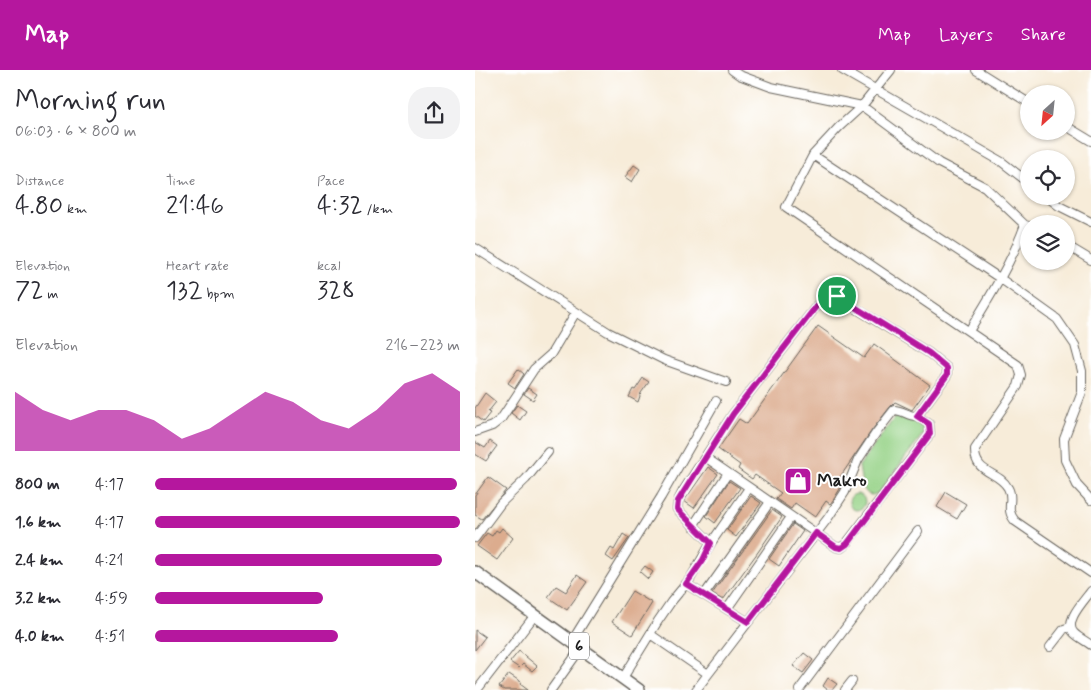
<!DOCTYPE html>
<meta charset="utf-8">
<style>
:root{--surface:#fff;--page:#f2f2f3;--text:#2b2b33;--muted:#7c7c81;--accent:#b5179e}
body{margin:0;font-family:Mynerve,sans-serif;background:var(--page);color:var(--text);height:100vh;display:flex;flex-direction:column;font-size:19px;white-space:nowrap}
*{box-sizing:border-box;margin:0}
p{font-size:16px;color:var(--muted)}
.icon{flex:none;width:28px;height:28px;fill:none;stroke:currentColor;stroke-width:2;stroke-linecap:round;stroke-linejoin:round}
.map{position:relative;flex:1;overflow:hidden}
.details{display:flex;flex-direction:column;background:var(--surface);width:475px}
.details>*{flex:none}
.needle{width:32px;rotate:207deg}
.tools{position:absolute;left:545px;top:15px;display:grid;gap:10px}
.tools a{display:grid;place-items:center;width:55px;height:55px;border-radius:50%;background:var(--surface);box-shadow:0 1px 4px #0004;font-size:25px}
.pin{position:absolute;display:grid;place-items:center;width:42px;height:42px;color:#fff;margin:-21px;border:2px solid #fff;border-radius:50%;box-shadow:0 1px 5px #0007}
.round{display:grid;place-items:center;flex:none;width:52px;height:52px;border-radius:20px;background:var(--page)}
.overview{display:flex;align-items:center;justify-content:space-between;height:85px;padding:0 15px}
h1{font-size:28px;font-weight:600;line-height:38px}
.metrics{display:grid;grid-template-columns:repeat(3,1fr);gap:8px;height:85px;padding:5px 15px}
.metrics div{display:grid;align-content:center}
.metrics b{font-size:25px;font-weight:600}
.metrics small{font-size:14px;font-weight:400}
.metrics p{font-size:14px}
.chart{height:140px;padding:10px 15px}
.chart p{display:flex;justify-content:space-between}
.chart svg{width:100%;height:90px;margin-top:5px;fill:var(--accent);opacity:.7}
ul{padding:0 15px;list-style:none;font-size:16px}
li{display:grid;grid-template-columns:80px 60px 1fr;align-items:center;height:38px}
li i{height:12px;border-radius:6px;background:var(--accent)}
header{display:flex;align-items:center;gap:30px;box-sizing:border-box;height:70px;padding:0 25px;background:var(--accent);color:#fff}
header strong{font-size:24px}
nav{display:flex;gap:28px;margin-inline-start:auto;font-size:18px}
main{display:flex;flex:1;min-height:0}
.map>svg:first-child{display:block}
.green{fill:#97d388;stroke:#5a7852}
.building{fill:#dcac8e}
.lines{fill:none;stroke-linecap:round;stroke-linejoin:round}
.minor-casing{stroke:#69655e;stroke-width:10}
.highway-casing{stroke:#69655e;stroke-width:14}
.minor{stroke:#fff;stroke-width:8}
.highway{stroke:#fff;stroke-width:11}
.route-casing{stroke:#fff;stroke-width:10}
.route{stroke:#b5179e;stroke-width:6}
.labels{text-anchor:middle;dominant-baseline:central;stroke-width:4;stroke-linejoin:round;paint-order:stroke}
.shield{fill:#fff;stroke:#606060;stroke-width:1}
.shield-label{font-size:16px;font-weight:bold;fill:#1c1c1c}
.poi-label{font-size:18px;font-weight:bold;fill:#1c1c1c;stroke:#fff;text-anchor:start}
</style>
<header>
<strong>Map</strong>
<nav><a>Map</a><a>Layers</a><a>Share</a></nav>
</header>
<main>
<section class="details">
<div class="overview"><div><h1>Morning run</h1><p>06:03 · 6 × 800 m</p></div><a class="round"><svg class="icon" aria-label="share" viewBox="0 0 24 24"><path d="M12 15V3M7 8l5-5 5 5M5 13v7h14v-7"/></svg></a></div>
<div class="metrics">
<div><p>Distance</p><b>4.80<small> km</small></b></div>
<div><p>Time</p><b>21:46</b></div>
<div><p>Pace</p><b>4:32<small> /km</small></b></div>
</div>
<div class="metrics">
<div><p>Elevation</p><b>72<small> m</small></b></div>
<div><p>Heart rate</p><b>132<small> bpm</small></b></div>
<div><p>kcal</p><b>328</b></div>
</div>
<div class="chart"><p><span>Elevation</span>216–223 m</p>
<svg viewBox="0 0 160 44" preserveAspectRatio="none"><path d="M0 44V15L10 24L20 29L30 24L40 24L50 29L60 38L70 33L80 24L90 15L100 20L110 29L120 33L130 24L140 11L150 6L160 15V44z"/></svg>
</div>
<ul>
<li><b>800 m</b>4:17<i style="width:99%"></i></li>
<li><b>1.6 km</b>4:17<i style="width:100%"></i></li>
<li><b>2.4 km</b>4:21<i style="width:94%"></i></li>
<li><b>3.2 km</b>4:59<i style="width:55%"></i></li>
<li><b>4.0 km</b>4:51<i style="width:60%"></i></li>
</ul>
</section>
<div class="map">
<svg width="616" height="620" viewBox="0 0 616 620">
<rect width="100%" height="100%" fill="#fff"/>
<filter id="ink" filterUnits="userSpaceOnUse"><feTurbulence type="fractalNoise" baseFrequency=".02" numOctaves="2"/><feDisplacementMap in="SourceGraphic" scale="10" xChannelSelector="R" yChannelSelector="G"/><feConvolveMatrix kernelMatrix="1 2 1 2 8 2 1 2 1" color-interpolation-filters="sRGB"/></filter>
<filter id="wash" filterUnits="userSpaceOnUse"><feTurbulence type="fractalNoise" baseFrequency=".0096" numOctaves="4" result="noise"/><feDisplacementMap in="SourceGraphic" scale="20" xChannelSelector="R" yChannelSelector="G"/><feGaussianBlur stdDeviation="1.12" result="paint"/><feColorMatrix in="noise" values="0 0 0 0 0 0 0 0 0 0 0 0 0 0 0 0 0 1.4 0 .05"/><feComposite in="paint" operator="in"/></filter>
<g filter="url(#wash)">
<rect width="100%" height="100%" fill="#f7ecd9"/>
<path class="green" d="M424,344C433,346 445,351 450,359L448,364L404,422C387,434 386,406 384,396L420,347Z
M374 432a8 8 0 1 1 16 0a8 8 0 1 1-16 0Z"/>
<g id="blocks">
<path class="building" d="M159,95L165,99L157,112L150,107Z
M343,256L389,288L399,274L455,315L437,340L420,332L415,337L397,360L361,413L366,417L359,429L355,434L351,431L340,447L320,433L316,439L301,429L306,423L280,405L277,409L263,399L265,395L243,379L264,349L272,354Z
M43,299L49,304L40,318L33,313Z
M168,308L174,312L166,323L163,332L154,327L158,319L160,320Z
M53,318L62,324L58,330L49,324Z
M10,323L21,332L13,342L15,343L8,352L0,346V338Z
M42,335L51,341L45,350L36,343Z
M15,371L22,376L11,391L0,384V372L10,378Z
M233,397L243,404L219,438L209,431Z
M13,407L31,420L7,449L0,445V425Z
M254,411L265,418L240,453L231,446Z
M471,422L491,434L482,449L462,437Z
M276,426L286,433L261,467L252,460Z
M297,440L307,447L283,482L248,530L237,524Z
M318,454L328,461L304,496L294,489Z
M27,458L38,468L22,490L2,476L12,463L17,466L21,460L24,462Z
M148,464L154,468L138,491L131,486L136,478L139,480Z
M170,496L178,502L173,509L165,502Z
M102,505L112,512L92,540L73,527L81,516L91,522Z
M157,521L177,533L157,565L137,552Z
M0,560L10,567L0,580Z
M44,581L62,596L57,601L48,594L44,598L35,592Z
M329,583L338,590L328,603L318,596Z
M34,604L46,612L45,614L53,620H29L24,617Z
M353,608L362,614L357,620H353L348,616Z"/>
</g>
</g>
<g filter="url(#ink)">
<use href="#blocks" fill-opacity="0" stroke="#69655e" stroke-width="1"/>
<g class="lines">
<defs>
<path id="minor" d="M257,0L264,5L296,17L387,36L464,93L510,117L550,155L554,156
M367,0L527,92L554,113
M416,0L387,36L364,57L338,85L311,137L543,295L546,305L543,316L500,379C499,404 524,401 533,418C540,430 529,438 540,451L616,503
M501,0L554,33
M591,56L616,71
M338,85L526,209L582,249L600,275L607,301V322L589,369L590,390L602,415L616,430
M571,126L584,136L616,152
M591,175L616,190
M0,178L133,262L189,290L251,312
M494,261C515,227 536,193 550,155
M0,362L17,356L26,349L59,299L76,284L101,242
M230,387L361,477L366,478L371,474L455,364L454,354L442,346
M218,456L253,403
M0,468L26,433L51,409L73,382
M236,473L274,418
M211,514L273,552
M616,521C609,531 588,552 599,563C604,568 611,571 616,575
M229,525L295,432
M252,539L316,447
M175,564L233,604
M97,571L186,427L241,331
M575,577L589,559L595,557
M148,608L183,551L196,532L215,509L236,473L202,439L203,431L208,421L258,344L343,234L352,228L362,227L454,283L472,298V305L442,346C434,347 428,340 419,340L401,363L383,390L370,422L353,448L221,620
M2,620L60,545
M76,620L106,578
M324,620L443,461
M370,620L377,611"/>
<path id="highway" d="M0,502L164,620"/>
</defs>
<use href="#minor" class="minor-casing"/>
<use href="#highway" class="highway-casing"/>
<use href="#minor" class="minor"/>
<use href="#highway" class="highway"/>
</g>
</g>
<g class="lines" filter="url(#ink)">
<defs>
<path id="route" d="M362,226L454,283L472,298V305L442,346L454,354L455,364L372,474L366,478L361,477L341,463L273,552L211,514L228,490L236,473L202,439L203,431L258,344L343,234L352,228Z"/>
</defs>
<use href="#route" class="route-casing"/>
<use href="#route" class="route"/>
</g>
<defs>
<symbol id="shop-square" viewBox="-11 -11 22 22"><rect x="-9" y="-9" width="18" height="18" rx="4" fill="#b5179e" stroke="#fff"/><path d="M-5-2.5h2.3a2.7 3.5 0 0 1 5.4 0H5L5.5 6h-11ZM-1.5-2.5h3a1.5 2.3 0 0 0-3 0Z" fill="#fff"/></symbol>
</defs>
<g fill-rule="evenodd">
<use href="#shop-square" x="307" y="395" width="32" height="32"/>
</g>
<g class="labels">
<rect class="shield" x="94" y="562.5" width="20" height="27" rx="4"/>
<g class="shield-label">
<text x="104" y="576">6</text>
</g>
<g class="poi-label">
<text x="342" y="411">Makro</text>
</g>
</g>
</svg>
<div class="tools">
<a><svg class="needle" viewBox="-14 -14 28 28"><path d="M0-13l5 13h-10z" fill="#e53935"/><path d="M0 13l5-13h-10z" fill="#7c7c81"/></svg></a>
<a><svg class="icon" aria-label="locate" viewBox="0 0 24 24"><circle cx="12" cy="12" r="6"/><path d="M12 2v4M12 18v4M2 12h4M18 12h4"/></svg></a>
<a><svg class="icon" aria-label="layers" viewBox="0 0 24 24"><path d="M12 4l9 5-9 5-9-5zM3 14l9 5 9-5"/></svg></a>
</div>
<div class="pin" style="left:362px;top:226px;background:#1e9e55"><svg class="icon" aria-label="arrive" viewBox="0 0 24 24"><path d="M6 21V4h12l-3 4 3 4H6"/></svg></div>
</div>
</main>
